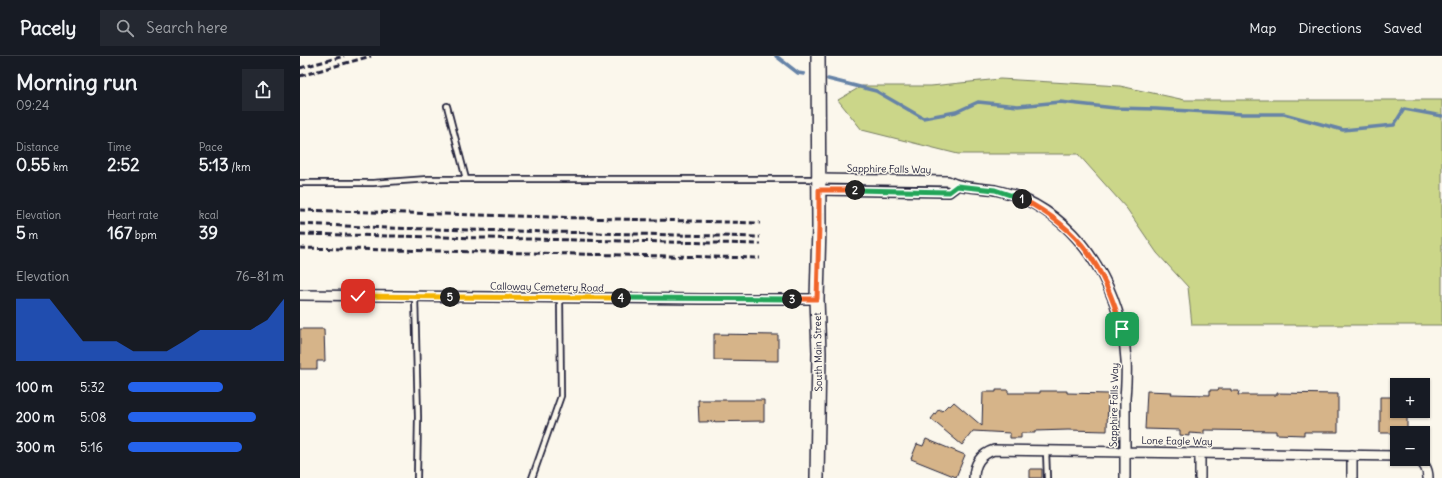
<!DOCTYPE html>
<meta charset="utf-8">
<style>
:root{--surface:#171b24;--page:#242831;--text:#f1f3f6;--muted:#9ea1a6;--line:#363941;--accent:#2563eb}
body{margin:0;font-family:Delius,sans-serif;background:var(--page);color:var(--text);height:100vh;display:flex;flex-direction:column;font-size:15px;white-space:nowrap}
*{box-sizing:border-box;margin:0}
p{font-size:13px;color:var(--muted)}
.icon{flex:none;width:22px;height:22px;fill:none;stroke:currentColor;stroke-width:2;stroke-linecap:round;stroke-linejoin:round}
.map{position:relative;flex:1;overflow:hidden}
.drawer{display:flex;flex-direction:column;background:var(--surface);width:300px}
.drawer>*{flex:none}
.buttons{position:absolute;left:1090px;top:322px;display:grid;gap:8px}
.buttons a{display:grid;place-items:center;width:40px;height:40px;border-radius:0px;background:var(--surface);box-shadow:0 1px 3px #0004;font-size:20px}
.pin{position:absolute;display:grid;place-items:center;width:34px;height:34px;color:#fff;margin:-17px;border-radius:8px;box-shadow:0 2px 6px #0006}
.km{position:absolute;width:20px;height:20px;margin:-10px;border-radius:50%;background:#222;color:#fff;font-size:11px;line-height:20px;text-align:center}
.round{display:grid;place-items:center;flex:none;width:42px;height:42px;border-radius:0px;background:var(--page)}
.head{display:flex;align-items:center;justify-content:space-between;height:68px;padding:0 16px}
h1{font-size:22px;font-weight:800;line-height:30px}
.metrics{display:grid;grid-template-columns:repeat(3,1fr);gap:6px;height:68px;padding:4px 16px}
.metrics div{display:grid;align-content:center}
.metrics b{font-size:17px;font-weight:800}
.metrics small{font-size:11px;font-weight:400}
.metrics p{font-size:11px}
.chart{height:112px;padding:8px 16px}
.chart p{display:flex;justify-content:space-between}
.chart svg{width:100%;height:72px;margin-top:4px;fill:var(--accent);opacity:.7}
ul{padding:0 16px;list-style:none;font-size:13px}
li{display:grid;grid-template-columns:64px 48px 1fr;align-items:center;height:30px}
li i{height:10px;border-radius:5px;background:var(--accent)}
header{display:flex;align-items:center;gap:24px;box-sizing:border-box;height:56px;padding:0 20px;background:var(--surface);border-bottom:1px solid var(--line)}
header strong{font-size:19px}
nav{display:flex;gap:22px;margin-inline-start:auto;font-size:14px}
.search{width:280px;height:36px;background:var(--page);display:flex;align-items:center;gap:10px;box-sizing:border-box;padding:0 14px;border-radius:0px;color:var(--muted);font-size:15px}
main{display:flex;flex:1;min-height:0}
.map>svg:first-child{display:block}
.green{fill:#cbd689;stroke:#767c62}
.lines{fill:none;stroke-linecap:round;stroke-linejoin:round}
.stream{stroke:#6683a7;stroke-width:3.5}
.building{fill:#d6b489;stroke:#22223b}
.lane-casing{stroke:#22223b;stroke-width:8}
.street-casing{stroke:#22223b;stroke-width:12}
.secondary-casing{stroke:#22223b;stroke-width:16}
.lane{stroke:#fbf7ec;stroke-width:4.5}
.street{stroke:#fbf7ec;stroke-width:9}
.secondary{stroke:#fbf7ec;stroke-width:13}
.rail{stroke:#22223b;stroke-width:3;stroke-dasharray:6 3;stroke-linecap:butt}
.split-1-casing{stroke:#fff;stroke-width:8}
.split-2-casing{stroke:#fff;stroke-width:8}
.split-3-casing{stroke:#fff;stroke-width:8}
.split-4-casing{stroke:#fff;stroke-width:8}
.split-5-casing{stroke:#fff;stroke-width:8}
.split-6-casing{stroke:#fff;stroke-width:8}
.split-1{stroke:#f0652b;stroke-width:5}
.split-2{stroke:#22a559;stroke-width:5}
.split-3{stroke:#f0652b;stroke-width:5}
.split-4{stroke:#22a559;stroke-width:5}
.split-5{stroke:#f5b400;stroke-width:5}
.split-6{stroke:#f5b400;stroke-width:5}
.labels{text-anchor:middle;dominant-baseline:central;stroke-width:3;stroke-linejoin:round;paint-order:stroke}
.street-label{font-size:10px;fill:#22223b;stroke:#fbf7ec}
</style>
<header>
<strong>Pacely</strong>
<div class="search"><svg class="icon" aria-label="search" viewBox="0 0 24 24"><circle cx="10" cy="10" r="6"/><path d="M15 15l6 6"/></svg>Search here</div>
<nav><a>Map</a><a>Directions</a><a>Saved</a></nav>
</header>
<main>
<section class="drawer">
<div class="head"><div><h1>Morning run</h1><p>09:24</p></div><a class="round"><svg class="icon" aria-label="share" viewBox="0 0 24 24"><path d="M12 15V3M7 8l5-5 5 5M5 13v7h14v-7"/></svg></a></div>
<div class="metrics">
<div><p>Distance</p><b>0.55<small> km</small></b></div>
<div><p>Time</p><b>2:52</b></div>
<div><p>Pace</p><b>5:13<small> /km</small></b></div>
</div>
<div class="metrics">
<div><p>Elevation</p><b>5<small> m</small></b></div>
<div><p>Heart rate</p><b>167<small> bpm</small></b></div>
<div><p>kcal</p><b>39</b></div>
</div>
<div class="chart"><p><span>Elevation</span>76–81 m</p>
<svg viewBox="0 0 160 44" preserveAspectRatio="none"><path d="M0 44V6L10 6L20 6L30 19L40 32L50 32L60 32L70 38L80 38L90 38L100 32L110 25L120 25L130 25L140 25L150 19L160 6V44z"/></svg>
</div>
<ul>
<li><b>100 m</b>5:32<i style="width:61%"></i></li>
<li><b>200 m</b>5:08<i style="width:82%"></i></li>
<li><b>300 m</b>5:16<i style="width:73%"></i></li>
</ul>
</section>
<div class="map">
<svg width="1142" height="422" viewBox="0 0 1142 422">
<rect width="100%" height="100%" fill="#fbf7ec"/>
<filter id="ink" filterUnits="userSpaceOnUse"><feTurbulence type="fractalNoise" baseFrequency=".025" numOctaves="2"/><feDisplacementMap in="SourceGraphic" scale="8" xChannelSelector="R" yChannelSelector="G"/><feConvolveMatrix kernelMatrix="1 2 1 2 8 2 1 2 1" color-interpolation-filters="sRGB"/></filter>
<g filter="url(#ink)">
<path class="green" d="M700,23L820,30L885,44H1142V269H892L888,231L857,197L827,153L778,98H658L562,74L538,44L562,30H631Z"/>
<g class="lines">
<path class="stream" d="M476,0L498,17L504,18
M528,23L576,35L623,62L656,56L678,46L718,50L760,46L815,52L856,53L942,58H984L1043,74L1094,69L1104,53L1142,60"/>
</g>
<path class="building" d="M0,273H24L25,305H17V313H0Z
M414,278L478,279V305L414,304Z
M918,333H931V335H939L938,339H977V337L1038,338V376H1004V379L976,378V375L904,374V378L889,377V380L880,379V374L845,373L847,335L872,336L871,338L910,339V334H918Z
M696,334H708V337H740V335H767V337L808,338L807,375L768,374L735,375V377H721V382H710V377L673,375L662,389L631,363L639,353L642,355L648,349L650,350L654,346L682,370L683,336H696Z
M1080,341H1097V355H1107V377H1080Z
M398,344H464V365L399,366Z
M626,383L665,399L656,421L611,403L617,388L623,390Z
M730,413H742V422H730Z"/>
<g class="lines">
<defs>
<path id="lane" d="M147,50L166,123
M0,127H73L128,123H517
M115,240L118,361L117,422
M746,394L747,422
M232,422L261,340L260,242"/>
<path id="street" d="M519,123L648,125C663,133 679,131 695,134C704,136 715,139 724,143C785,171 822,237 826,304C827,317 826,330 825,343C825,369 825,396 825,422
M519,134L649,136L657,130
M0,239L401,243H517
M900,397V422
M1117,403C1124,407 1128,413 1128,422
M674,422C674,408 681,398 694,394L1097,400
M1052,422V399"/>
<path id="secondary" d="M517,422L519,297L517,243L519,171L518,0"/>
</defs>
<use href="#lane" class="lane-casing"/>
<use href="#street" class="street-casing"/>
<use href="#secondary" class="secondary-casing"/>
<use href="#lane" class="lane"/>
<use href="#street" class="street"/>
<use href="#secondary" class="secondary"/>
<path class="rail" d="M0,12L44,0
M0,20L71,0
M0,154L460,167
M0,168L89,172L460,181
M0,178L461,188
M0,192L460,202"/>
</g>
</g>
<g class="lines" filter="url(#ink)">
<defs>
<path id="split-1" d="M722,143C781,173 804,211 822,273"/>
<path id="split-2" d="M555,134L649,136L657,130L695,134L722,143"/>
<path id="split-3" d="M492,243H517L519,171V134H555"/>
<path id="split-4" d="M321,242L492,243"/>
<path id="split-5" d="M150,241L321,242"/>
<path id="split-6" d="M58,240L150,241"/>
</defs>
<use href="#split-1" class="split-1-casing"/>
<use href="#split-2" class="split-2-casing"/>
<use href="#split-3" class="split-3-casing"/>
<use href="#split-4" class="split-4-casing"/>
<use href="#split-5" class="split-5-casing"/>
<use href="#split-6" class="split-6-casing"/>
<use href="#split-1" class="split-1"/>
<use href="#split-2" class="split-2"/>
<use href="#split-3" class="split-3"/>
<use href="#split-4" class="split-4"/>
<use href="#split-5" class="split-5"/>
<use href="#split-6" class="split-6"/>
</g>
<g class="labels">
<g class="street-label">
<text transform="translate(589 113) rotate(1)">Sapphire Falls Way</text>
<text transform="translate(247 231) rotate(1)">Calloway Cemetery Road</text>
<text transform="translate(518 296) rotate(-91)">South Main Street</text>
<text transform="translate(814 349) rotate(-89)">Sapphire Falls Way</text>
<text transform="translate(877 385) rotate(1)">Lone Eagle Way</text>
</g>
</g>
</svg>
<div class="buttons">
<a>+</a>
<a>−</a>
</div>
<div class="pin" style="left:822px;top:273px;background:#1e9e55"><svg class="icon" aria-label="arrive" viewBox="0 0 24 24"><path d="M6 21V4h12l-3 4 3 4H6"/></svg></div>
<div class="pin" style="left:58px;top:240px;background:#d93025"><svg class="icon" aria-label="check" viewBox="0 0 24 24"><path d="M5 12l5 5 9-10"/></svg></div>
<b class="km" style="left:722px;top:143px">1</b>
<b class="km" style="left:555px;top:134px">2</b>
<b class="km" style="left:492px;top:243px">3</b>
<b class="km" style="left:321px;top:242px">4</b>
<b class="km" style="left:150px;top:241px">5</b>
</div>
</main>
